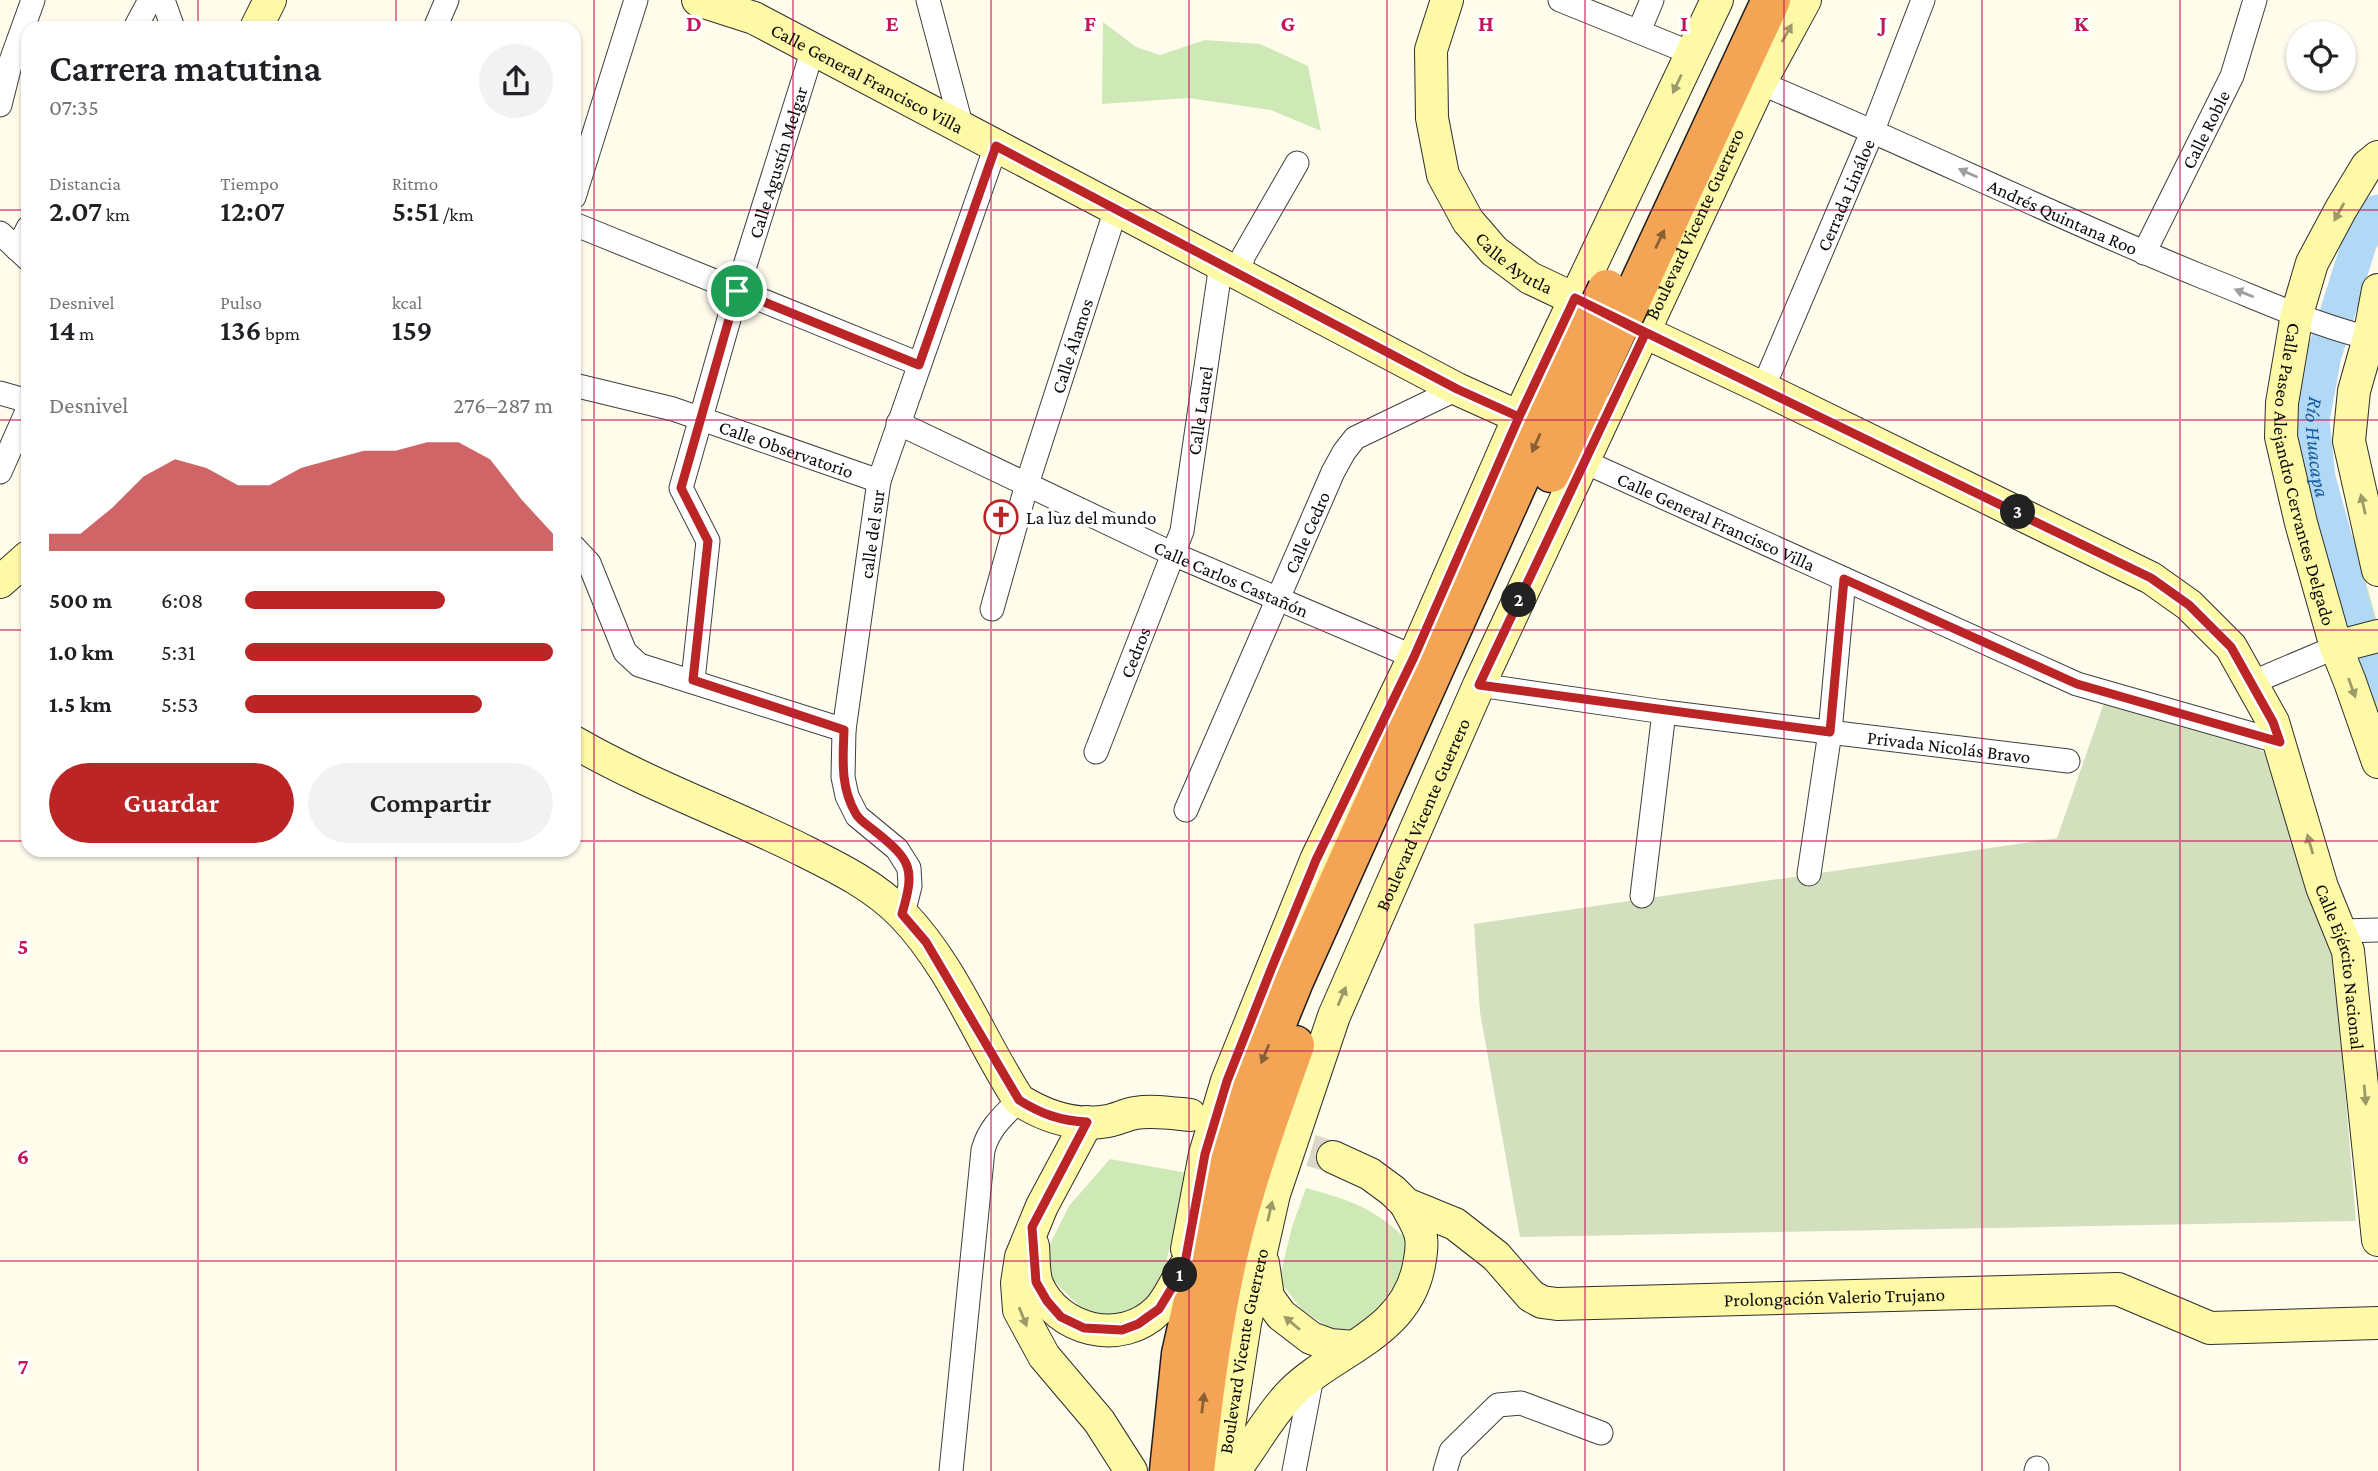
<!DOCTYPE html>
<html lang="es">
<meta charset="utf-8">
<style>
:root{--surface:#fff;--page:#f2f2f2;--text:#202124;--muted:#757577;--accent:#bb2526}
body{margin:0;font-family:"Crimson Pro",serif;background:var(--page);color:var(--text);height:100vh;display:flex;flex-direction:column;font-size:26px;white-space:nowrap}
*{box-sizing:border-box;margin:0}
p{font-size:23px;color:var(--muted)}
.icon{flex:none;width:38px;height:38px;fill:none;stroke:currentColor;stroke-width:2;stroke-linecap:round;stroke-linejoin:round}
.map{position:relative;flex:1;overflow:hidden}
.sheet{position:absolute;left:21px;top:21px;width:560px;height:836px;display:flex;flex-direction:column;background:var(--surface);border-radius:21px;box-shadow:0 2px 5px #0004}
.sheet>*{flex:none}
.buttons{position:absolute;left:2286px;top:21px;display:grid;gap:14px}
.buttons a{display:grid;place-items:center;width:70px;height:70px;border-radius:50%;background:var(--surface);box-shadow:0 2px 5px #0004;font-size:35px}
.pin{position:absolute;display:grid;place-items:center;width:60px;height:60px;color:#fff;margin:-30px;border:4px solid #fff;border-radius:50%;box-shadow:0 2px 7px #0007}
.km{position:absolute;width:35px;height:35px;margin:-18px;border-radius:50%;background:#222;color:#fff;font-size:19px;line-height:35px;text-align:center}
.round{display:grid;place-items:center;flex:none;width:74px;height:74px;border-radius:37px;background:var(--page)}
.summary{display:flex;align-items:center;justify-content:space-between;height:119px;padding:0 28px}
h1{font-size:38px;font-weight:600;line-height:52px}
.figures{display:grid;grid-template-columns:repeat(3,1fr);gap:10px;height:119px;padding:7px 28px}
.figures div{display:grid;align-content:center}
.figures b{font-size:30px;font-weight:600}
.figures small{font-size:19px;font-weight:400}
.figures p{font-size:19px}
.chart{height:196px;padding:14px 28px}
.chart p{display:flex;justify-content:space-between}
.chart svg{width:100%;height:126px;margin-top:7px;fill:var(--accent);opacity:.7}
.button{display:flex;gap:14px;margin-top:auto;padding:14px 28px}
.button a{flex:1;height:80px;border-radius:42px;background:var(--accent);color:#fff;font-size:28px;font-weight:600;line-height:80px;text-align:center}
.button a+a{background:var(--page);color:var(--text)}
ul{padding:0 28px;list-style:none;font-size:23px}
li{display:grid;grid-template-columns:112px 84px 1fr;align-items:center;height:52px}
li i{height:18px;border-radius:9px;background:var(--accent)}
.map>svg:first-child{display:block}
.green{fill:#cee9b6}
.cemetery{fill:#d3e0be}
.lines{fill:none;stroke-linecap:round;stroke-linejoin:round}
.river{stroke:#b1d9f6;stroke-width:35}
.secondary-tunnel{stroke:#dbd8ca;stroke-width:32;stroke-dasharray:32 16;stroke-linecap:butt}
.street-casing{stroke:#3f3f3f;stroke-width:25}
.secondary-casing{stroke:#2e2e2e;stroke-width:34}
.highway-casing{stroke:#1d1d1d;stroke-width:41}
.street{stroke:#fff;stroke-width:23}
.secondary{stroke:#fef9a7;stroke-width:32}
.highway{stroke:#f3a555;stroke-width:38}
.highway-bridge-casing{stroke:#1d1d1d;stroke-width:41;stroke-linecap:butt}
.highway-bridge{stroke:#f3a555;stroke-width:38}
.oneway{fill:#9d9a69}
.oneway2{fill:#9e9e9e}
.oneway3{fill:#8b6034}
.route-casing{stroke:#fff;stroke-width:14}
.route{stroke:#bb2526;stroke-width:9}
.grid{fill:none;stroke:#c2185b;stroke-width:2;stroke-opacity:0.55}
.labels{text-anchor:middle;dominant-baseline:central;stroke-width:7;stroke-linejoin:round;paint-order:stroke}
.street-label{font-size:19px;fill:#0c0c0c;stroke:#fff}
.poi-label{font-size:19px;fill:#0c0c0c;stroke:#fff;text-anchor:start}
.water-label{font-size:21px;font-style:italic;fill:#175c9d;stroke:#fff}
.grid-label{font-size:23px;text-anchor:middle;font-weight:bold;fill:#c2185b;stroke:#fff;stroke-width:7;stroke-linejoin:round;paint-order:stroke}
</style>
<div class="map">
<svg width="2378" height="1471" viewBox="0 0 2378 1471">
<rect width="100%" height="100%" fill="#fffcec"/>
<path class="green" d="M1103,22L1136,47L1160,55L1205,40L1260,44L1308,66L1321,131L1271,110L1188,98L1102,104Z
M2353,536L2378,625L2342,633L2316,546Z
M2378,646V738L2346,657Z
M1110,1159L1187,1173L1160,1289L1140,1309L1112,1318L1081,1308L1052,1279L1048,1248L1069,1206Z
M1306,1188C1349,1200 1373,1207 1406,1239L1407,1272L1393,1304L1365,1328L1333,1330L1302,1310L1279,1280L1292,1227Z"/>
<path class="cemetery" d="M2104,703L2223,731L2270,755L2333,945L2356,1221L1520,1237L1480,1012L1474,924L2057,838Z"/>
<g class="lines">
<path class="river" id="s1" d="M2378,212L2360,241L2324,355L2312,420L2318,478L2368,660L2378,684"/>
<path class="secondary-tunnel" d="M1265,1137L1333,1157"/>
<defs>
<g id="street">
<path d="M163,0L173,28"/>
<path d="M928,0L962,128"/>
<path d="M1560,0L1691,53"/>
<path d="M135,28L150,0"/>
<path d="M435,28L447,0"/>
<path d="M1639,31L1652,0"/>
<path id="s2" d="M1760,83C1909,145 2054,216 2203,277C2260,299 2318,327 2378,340"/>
<path d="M0,105L11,61L33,0"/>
<path d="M574,197L636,0"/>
<path d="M574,224L919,364"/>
<path d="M0,233L28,259"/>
<path d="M17,249L28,228"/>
<path id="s3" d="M2144,253L2232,76L2255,0"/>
<path d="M1237,273L1244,255L1297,163"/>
<path id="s4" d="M574,385L673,409L879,481"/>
<path id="s5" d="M1763,388L1873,130L1923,0"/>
<path d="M0,393L28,401"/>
<path id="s6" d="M898,423L1173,554L1414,657"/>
<path id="s7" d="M1585,462L2077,684L2280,742"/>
<path d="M0,472L28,409"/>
<path d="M574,547L589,563L625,652L639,665L844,730"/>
<path id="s8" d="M992,609L1027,484L1116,209"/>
<path id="s9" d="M693,680L708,541L681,488L737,291L813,49"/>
<path d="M2251,683L2336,647"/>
<path id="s10" d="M1479,685L1664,712L2068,761"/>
<path id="s11" d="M1096,752L1182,531L1221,264"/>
<path id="s12" d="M1186,810L1333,472L1344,452L1355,438L1457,389"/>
<path d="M1809,874L1830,732L1844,579"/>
<path d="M1642,896L1664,712"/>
<path id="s13" d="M903,914L910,886L909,868L897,849L857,816L847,796L843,777L844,730L879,481L996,146"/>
<path d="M2341,931L2378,930"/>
<path d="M951,1471L983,1150C989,1128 1003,1116 1019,1100"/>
<path d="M1294,1471L1312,1377"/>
<path d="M1445,1471L1451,1451L1498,1405L1521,1403L1601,1433"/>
<path d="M2036,1471L2037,1468"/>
</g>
<g id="secondary">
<path id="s14" d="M698,0L754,18L1457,389L1519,417"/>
<path id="s15" d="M1447,0L1431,50L1432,118L1443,175L1468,221L1494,251L1530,278L1763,388L2151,578L2189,605L2231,647L2273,722L2322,887L2348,951L2378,1240"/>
<path d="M256,28L270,0"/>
<path id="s16" d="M2378,157L2367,166L2341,209L2312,263L2297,314L2282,403L2281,437L2301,523L2336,647L2350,682L2378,762"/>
<path d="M2378,290L2369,338L2354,391L2349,441L2378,570"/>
<path d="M0,582L28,557"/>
<path d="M2336,647L2378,636"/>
<path d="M574,742C645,783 722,811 796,847C834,866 873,884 903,915C953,967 980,1040 1019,1100C1046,1117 1075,1127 1108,1121C1117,1119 1125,1115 1135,1113C1153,1110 1171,1113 1190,1115"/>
<path d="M1087,1122L1042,1206L1021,1257L1017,1283L1019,1310L1044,1356L1099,1421L1131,1471"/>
<path id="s17" d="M1333,1157L1370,1174L1393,1191L1406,1204L1455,1224L1496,1256L1531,1296L1542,1302L1557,1304L2118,1289L2210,1328L2378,1323"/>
<path d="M1033,1246C1034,1258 1033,1273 1037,1284C1057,1331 1121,1347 1158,1310C1169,1299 1176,1281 1184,1268"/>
<path d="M1187,1249L1205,1154L1227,1081L1316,860L1414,657L1519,417L1717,0"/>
<path d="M1263,1263L1268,1297L1281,1315L1311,1338L1330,1345L1354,1347"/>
<path id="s18" d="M1222,1471L1245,1323L1274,1194L1334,1016L1479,685L1760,83L1805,0"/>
<path d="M1234,1471C1254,1445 1268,1417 1291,1393C1335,1349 1406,1335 1419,1265C1421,1255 1423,1242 1420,1233C1417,1223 1410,1213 1406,1204"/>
</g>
<path id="highway" d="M1631,301L1771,0
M1551,473L1591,387
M1169,1471L1181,1354L1209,1230L1238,1119L1294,981L1564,380
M1195,1471C1204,1395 1213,1319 1231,1244C1247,1177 1272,1110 1295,1045"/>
</defs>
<use href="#street" class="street-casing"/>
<use href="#secondary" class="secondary-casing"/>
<use href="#highway" class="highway-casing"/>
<use href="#street" class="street"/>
<use href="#secondary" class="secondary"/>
<use href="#highway" class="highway"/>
<defs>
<path id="highway-bridge" d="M1564,380L1607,289
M1591,387L1631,301"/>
</defs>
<use href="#highway-bridge" class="highway-bridge-casing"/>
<use href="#highway-bridge" class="highway-bridge"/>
</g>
<defs><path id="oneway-solid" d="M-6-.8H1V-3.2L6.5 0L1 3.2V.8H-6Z" transform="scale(1.75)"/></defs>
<g class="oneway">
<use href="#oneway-solid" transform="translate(1787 33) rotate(-61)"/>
<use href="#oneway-solid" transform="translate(1677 84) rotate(115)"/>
<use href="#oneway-solid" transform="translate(2339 212) rotate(119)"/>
<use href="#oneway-solid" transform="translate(2363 504) rotate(-103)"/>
<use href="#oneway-solid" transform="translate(2352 688) rotate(70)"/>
<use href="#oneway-solid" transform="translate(2310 844) rotate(-106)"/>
<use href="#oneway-solid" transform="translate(1342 996) rotate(-67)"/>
<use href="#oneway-solid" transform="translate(2365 1095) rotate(85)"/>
<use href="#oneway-solid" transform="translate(1270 1211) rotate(-77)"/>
<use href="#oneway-solid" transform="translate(1023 1317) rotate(68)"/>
<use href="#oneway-solid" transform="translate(1292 1323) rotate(-140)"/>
</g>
<g class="oneway2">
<use href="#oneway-solid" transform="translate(1968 173) rotate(-156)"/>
<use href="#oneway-solid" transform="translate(2244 293) rotate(-158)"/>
</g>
<g class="oneway3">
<use href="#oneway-solid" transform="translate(1660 239) rotate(-65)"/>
<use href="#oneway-solid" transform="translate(1536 443) rotate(114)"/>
<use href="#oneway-solid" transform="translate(1265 1054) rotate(112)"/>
<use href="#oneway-solid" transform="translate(1203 1403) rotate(-83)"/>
</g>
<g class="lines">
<defs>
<path id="route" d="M737,291L681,488L708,541L693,680L844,730C843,759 840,787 856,814C860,821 869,826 876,832C912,861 915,869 902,914L926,942L1019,1100C1041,1114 1061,1121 1087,1122L1032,1227L1036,1282L1047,1301L1061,1317L1084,1328L1122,1330L1138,1324L1159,1309L1184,1268L1205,1154L1227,1081L1272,967L1316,860L1414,657L1519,417L1575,298L1645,334L1479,685L1830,732L1844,579L2077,684L2280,742L2273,722L2231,647L2189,605L2151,578L1575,298L1519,417L1457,389L996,146L919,365L737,291"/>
</defs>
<use href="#route" class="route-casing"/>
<use href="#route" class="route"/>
</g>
<path class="grid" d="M198,0V28M396,0V28M594,0V1471M793,0V1471M991,0V1471M1189,0V1471M1387,0V1471M1585,0V1471M1784,0V1471M1982,0V1471M2180,0V1471M0,210H28M574,210H2378M0,420H28M574,420H2378M0,630H28M574,630H2378M0,841H28M574,841H2378M198,850V1471M396,850V1471M0,1051H2378M0,1261H2378"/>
<defs>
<symbol id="church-ring" viewBox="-11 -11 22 22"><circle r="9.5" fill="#fff" stroke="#bb2526" stroke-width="1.5"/><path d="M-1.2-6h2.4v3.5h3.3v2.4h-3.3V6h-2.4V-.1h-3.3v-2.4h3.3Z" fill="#bb2526"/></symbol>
</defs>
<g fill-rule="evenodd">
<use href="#church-ring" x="982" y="498" width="38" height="38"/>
</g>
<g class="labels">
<g class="street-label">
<text stroke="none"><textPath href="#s14" startOffset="187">Calle General Francisco Villa</textPath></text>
<text stroke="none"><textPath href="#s3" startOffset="138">Calle Roble</textPath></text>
<text stroke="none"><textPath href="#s9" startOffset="539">Calle Agustín Melgar</textPath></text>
<text stroke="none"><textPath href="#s5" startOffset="210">Cerrada Lináloe</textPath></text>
<text stroke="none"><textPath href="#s2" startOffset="331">Andrés Quintana Roo</textPath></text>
<text stroke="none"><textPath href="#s18" startOffset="1340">Boulevard Vicente Guerrero</textPath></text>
<text stroke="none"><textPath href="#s15" startOffset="294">Calle Ayutla</textPath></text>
<text stroke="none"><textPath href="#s8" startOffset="275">Calle Álamos</textPath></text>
<text stroke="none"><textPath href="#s11" startOffset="359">Calle Laurel</textPath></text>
<text stroke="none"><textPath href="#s4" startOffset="222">Calle Observatorio</textPath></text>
<text stroke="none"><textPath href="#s16" startOffset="343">Calle Paseo Alejandro Cervantes Delgado</textPath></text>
<text stroke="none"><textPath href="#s7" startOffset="144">Calle General Francisco Villa</textPath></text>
<text stroke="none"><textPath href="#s12" startOffset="303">Calle Cedro</textPath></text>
<text stroke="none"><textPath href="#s13" startOffset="408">calle del sur</textPath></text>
<text stroke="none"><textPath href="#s6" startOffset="368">Calle Carlos Castañón</textPath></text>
<text stroke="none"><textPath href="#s11" startOffset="107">Cedros</textPath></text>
<text stroke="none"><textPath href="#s10" startOffset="474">Privada Nicolás Bravo</textPath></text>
<text stroke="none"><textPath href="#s18" startOffset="690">Boulevard Vicente Guerrero</textPath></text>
<text stroke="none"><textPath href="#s15" startOffset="1452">Calle Ejército Nacional</textPath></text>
<text stroke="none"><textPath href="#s17" startOffset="551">Prolongación Valerio Trujano</textPath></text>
<text stroke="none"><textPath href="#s18" startOffset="122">Boulevard Vicente Guerrero</textPath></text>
</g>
<g class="poi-label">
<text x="1026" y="517">La luz del mundo</text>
</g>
<g class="water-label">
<text stroke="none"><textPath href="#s1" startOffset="247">Río Huacapa</textPath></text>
</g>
</g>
<g class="grid-label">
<text x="694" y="31">D</text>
<text x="892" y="31">E</text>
<text x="1090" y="31">F</text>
<text x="1288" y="31">G</text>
<text x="1486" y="31">H</text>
<text x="1684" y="31">I</text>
<text x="1883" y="31">J</text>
<text x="2081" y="31">K</text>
<text x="23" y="954">5</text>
<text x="23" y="1164">6</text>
<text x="23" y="1374">7</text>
</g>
</svg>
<div class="buttons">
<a><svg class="icon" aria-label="locate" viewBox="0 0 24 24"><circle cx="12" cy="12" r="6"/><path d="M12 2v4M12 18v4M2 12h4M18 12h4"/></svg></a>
</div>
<div class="pin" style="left:737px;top:291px;background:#1e9e55"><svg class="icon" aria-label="arrive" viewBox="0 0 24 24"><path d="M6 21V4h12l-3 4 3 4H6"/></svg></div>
<b class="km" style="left:1180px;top:1275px">1</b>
<b class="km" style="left:1519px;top:600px">2</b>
<b class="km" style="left:2018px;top:512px">3</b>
<section class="sheet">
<div class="summary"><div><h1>Carrera matutina</h1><p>07:35</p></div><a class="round"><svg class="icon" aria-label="share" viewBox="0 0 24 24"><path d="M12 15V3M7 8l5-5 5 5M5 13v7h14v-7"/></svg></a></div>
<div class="figures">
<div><p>Distancia</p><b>2.07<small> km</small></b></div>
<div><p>Tiempo</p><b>12:07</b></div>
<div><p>Ritmo</p><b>5:51<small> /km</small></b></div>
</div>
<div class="figures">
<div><p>Desnivel</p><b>14<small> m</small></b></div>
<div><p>Pulso</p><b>136<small> bpm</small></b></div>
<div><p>kcal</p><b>159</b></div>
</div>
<div class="chart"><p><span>Desnivel</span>276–287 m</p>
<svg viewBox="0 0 160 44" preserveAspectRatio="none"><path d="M0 44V38L10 38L20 29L30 18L40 12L50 15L60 21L70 21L80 15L90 12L100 9L110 9L120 6L130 6L140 12L150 26L160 38V44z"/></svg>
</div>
<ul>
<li><b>500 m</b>6:08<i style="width:65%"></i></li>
<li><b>1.0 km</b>5:31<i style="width:100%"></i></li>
<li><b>1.5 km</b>5:53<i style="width:77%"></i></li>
</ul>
<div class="button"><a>Guardar</a><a>Compartir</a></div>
</section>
</div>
